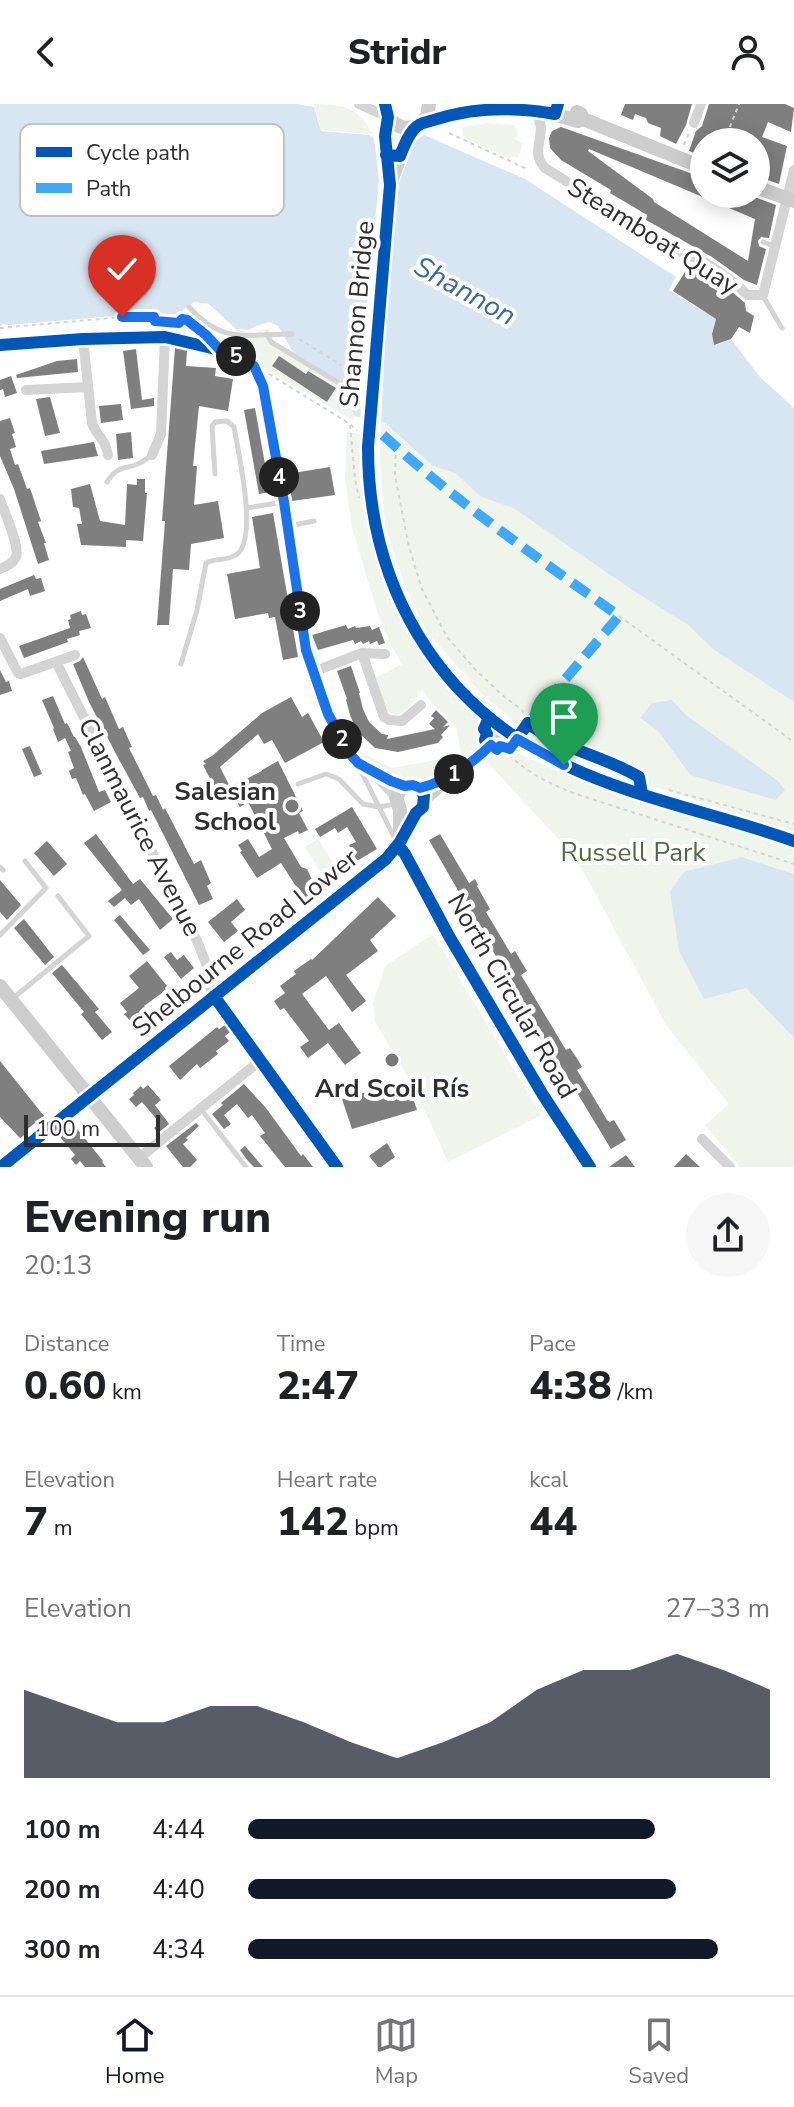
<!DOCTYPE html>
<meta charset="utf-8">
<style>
:root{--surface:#fff;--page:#f6f6f6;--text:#202124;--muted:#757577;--line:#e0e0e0;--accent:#111827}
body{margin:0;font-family:"Nunito Sans",sans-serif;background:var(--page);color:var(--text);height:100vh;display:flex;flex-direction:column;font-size:30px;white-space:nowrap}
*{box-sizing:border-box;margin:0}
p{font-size:26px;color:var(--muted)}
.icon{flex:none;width:44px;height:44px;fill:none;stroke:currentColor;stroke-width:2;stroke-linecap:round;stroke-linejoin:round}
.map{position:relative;height:1063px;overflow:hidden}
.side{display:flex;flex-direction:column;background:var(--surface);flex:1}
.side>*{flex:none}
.buttons{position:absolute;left:690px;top:24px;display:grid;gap:16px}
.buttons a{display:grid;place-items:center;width:80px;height:80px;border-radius:50%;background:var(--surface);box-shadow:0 4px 20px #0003;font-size:40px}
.scale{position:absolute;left:24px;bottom:20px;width:136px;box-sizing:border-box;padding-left:8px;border:4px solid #2f2f2f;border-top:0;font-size:22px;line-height:28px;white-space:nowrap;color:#2f2f2f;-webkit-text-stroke:6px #fff;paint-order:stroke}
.pin{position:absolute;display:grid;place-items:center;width:68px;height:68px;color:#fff;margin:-82px -34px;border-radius:50% 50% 50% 0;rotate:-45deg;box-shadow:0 0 8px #0007}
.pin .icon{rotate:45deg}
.km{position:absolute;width:40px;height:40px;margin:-20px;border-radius:50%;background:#222;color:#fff;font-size:22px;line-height:40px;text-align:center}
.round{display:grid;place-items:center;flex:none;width:84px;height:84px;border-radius:42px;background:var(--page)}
.headline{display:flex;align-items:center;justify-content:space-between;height:136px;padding:0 24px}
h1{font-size:44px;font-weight:800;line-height:60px}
.metrics{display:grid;grid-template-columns:repeat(3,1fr);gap:12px;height:136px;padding:8px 24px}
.metrics div{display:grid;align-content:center}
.metrics b{font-size:40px;font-weight:800}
.metrics small{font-size:22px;font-weight:400}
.metrics p{font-size:22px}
.chart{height:224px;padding:16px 24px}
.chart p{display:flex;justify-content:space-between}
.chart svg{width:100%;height:144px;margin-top:8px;fill:var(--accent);opacity:.7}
ul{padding:0 24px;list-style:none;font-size:26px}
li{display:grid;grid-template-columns:128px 96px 1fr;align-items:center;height:60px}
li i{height:20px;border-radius:10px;background:var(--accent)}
header{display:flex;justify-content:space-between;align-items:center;height:104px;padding:0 24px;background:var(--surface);font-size:36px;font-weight:800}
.tab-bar{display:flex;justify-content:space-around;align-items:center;height:112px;border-top:2px solid var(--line);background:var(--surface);font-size:22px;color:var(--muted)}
.tab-bar a{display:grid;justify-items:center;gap:4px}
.tab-bar .current{color:var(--accent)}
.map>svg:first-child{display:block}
.green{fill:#f0f5ec;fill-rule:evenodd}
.water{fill:#d8e6f2}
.pier{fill:#fff}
.building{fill:#7f7f7f;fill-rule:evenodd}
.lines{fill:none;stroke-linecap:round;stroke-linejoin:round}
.path{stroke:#d4d4d4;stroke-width:2;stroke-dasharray:4 4;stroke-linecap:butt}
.service{stroke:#d4d4d4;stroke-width:5}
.minor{stroke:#d4d4d4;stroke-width:10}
.secondary{stroke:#cdcdcd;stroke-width:14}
.secondary-bridge{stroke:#cdcdcd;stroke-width:14}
.quiet{stroke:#3fa9f5;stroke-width:10;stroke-dasharray:20 10;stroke-linecap:butt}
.cycleway-casing{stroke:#fff;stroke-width:17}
.cycleway{stroke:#0057b8;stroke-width:12}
.route-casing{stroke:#fff;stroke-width:16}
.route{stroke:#1a73e8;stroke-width:10}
.poi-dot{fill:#787878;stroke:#fff;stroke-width:3}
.labels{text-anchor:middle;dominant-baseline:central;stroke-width:8;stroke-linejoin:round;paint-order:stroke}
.street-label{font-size:26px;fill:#2f2f2f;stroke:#fff}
.poi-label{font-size:26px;font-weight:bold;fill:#2f2f2f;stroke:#fff;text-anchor:end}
.park-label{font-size:26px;fill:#4e6c3a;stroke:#fff}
.water-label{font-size:28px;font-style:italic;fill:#396b94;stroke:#fff}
.key{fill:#fff;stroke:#c1c1c1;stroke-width:2}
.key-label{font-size:22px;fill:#2f2f2f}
</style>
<header><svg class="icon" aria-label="back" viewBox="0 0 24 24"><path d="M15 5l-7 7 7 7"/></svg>Stridr<svg class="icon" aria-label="person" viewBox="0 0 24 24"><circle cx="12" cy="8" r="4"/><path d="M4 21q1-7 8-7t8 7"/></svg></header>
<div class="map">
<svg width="794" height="1063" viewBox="0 0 794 1063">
<rect width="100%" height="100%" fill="#fff"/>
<path class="green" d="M314,0C340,0 361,3 372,30L321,26Z
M487,19L514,21L518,29L515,35L523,39L518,54L512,52L509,55L463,33L462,23Z
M269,224L274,237L347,282L354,312V317L229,244L236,225L254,229Z
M381,318L385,319L433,362L455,369L481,393L513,404L635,488L688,521L714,546L794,598V728L618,671L556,647L527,628L481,589L427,528L406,484L385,422L380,358ZM672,596L687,612L690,671L658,627Z
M347,327L361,331L359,371L366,409L380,469L395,507L424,556L479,617L476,621L483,630L484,635C464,655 430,682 400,675C391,673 384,668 376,664C364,657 354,653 347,641L391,664L452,653L461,649L456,623L431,598L422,585L407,606L396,611L384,605L373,575L402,560L392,543L378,510L352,424L345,375Z
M502,647H513L561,669L794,746V770L742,753L746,884L794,934V1063H740L705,1021L729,1000L666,921L576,754L486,657L489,653L491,654Z
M318,735L336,764L323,772L305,743Z
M433,830L541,1011L448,1058L415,985L375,918L373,899L385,862Z"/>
<path class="water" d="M0,0H297L314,3L321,27L369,31L373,33L375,41L410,48L415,37L424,31L525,75L676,173L669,186L716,215L712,230L714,240L717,241L731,235L760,273L794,304V598L714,546L688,521L635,488L513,404L481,393L455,369L433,362L385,319L354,312L347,282L293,248L278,222L269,218L256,222L249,226L236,225L209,200L194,198L178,210H138L9,221L3,220L0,222Z
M672,596L687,612L778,677L785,686L776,696L690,671L658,627L640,614L652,599Z
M742,753L794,770V934L746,884L704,895L679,847L670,788L684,768Z"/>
<path class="pier" d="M375,41L411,48L399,79L398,88L385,237L381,322L360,317L366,206L379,77Z"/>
<path class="building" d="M625,0H692L686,21L676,40L660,32L661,24L648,19L646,14L635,10L633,16L621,11Z
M709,0H785L794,4L791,28L768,18L762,33L787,42L779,80L756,72V38H704V53L689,47L696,27L702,22Z
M561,23L704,74V90H746L776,101L769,134L761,133L758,137L759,142L766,145L757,181L744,176L712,153L646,116L647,111L610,89L611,86L561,56L550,44L549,34L552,27ZM589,45L755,115L748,157L654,98L653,95L588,47Z
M690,160L723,180L745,199L746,207L754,212L750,229L739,223L731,235L714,241L712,230L716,215L673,187Z
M175,244L187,246L186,262L216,264L215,272L233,275L228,307L199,302L193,362H197L194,401L218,397L224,434L191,440L189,466L173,465L169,521H157L165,417H162Z
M136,245L142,296L154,294V302L131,305L123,247Z
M279,252L306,270L308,267L336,284L327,298L272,262Z
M77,255L78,268L17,274L16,271L57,257Z
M11,272L17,289L5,293L3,285L0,286V276Z
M50,293L60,329L45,332L36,295Z
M121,300L123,316L101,319L99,302Z
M255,304L270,388L259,390L244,306Z
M10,314L15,329L12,330L16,343L10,345L15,361L18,360L27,385L30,384L41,417L38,418L46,439H44L49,456L38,460L14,385L0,352V317Z
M131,328L133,354L118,356L116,330Z
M94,338L98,352L44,360L41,347Z
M330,363L335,391L292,397L287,370Z
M137,375H145V389H147L143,437L126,436V443L81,441L77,420H82L79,404L73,403L71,385L90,380L100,417L125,421L127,380L137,381Z
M273,409L298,553L283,556L275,513L269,514L268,509L235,515L227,470L260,464L252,413Z
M34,471L36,475L41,474L45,487L30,492L28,485L0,497V485Z
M81,507L82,511L86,510L91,524L79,527L80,531L67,535L68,538L24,554L19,542L70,524L68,516L71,515L70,511Z
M346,521L348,525L355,522L356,524L370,522L372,526L379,523L385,539L379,541L377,537L370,540L369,537L363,540L361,537L355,540L353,536L318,546L312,531Z
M83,553L102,595L105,593L119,625L123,623L132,643L129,644L153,692L156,691L163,706L165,704L194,760L201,756L211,779L207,782L213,795L199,801L151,706L149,707L143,693L140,694L116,650L89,598L73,560L80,557Z
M351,562L360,589H359L363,605L369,618L382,630L388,631L387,635L435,625L429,620L434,614L431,612L436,606L448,618L443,623L450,621L441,631L443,633L438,639L398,648L375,644L357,627L350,611L346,596L347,595L337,567Z
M0,566L6,578L9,577L12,587L0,591Z
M53,592L65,620L67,619L74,633H75L81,643L99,688L105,686L111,698L94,707L85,690L83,691L76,674L72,675L69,667L74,664L68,648L71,647L65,634L58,638L53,625L54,624L42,596Z
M291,593L302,613L308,609L324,638L285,659L272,636L264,640L258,630L220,663L230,683L262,667V666L278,657L303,707L299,709L308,726L299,730L298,727L284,734L301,763L307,765L314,780L324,774L330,783L306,798L281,759L257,774L240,748L242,747L238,741L248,735L259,753L272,745L248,698L240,703L234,692L222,698L203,661L206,660L203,657L212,652L262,609Z
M30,642L42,670L34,673L22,645Z
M352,703L377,745L355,758L350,749L352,747L349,741L356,738L347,723L338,729L335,724L320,733L315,725Z
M96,730L133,780L140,775L173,815L160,826L139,795L131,801L125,794L114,803L108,797L122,786L84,739Z
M440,730L469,779L475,775L478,781L477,782L490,805L486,808L511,850L515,847L527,867L521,871L566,946L570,944L578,956L582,963L577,966L594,994L607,1016L610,1018L614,1016L626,1036L611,1045L524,901L429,736Z
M47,737L67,760L54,772L34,749Z
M0,776L21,801L7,816L0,808Z
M378,793L396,812L370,836L378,847L346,871L366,897L352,908L326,872L302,890L329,926L339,919L361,949L345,961L328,939L308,954L300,943L309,937L284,904L280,906L274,897L285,889L280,882L296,870L294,867L311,855L312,856Z
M237,795L245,806L231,818L238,827L224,838L208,818Z
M120,811L150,846L143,851L114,816Z
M24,815L54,853L45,861L14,824Z
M171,848L177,856L184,851L194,864L181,875L164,853Z
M147,857L167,882L165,884L166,886L144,902L149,907L133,920L124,910L127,908L120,899L139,884L129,872Z
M62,861L99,905L95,908L112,928L102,936L81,910L84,908L52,869Z
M225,921L230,928L225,932L229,937L216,947L218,950L200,964L197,960L180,976L169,962L217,923L219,925Z
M0,957L44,1012L25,1027L27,1029L20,1034L0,1013Z
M244,980L266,1004L301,1052L303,1050L313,1063H285L260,1032L265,1029L252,1011L248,1014L237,1000L224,1011L231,1020L224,1025L212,1010L223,1001L221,999Z
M148,981L161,996L155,1001L169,1020L158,1029L154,1024L160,1019L142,998L136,1003L129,995L134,991L133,989L141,982L143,985Z
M381,984L384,994L410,985L417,1006L352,1025L342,995Z
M196,1019L199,1022L186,1034L188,1036L183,1040L197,1056L190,1063H183L166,1042Z
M74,1021L103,1057L102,1058L106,1063H85L80,1057L76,1061L71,1055L75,1051L60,1033Z
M387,1039L395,1053L381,1063H378L369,1052Z
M245,1042L263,1063H254L248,1057L240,1046Z
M686,1050L700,1063H674Z
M626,1051L635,1063H609Z"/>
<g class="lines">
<path class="path" d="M449,29L527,65
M724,38L739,0
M684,41L689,29
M0,224L122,213H154L155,217L179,219L182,215L187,216L207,232
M299,235L341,261
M269,270L350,320L357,327
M350,321L355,375L359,394
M396,343L395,372L409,443L422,485L447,533L475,565L502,591L522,606L528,619
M619,512L794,638
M509,651C528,669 549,679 573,689L794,760
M639,673L652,681
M669,686L794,720"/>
<path class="service" d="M763,138L774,142
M763,192L782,224
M189,203C223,241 246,230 292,230
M267,230L271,238L344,282L356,264
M107,378C118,361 123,366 138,360C141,359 149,353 151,352
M247,404L283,398
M289,422L314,417
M181,560L197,506L206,459C215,454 227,457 236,451C259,436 238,347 234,323L227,317L215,318L212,322L215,370
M359,663L396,737
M298,680L326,670L339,675L363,700L379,703L395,700
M0,763L3,766
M0,831L46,784L25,757
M12,895L89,832L58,792
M200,1004L246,1063"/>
<path class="minor" d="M359,0L388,13
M534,6C538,12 541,18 541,25C540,41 533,51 545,64L682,149C702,154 733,175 747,191H763L794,66
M694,19L701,0
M83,235L92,319C96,332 105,333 108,351
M0,241L83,235L165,233L220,246L241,254L254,262L263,282L288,422L306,546L328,610L350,650L358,659L384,674L405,682
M26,286L88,283
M152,351L161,330L165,233
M0,395C4,408 20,441 16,453C13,460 6,462 0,465
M0,534L18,569L21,570L75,551
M362,549L384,613L389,616L402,617L421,601
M56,558L198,839L207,862L210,883L214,892L337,1063
M313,568L362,549L385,550
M376,672L396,693
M398,741L405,750L449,832L543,991L590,1063
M702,1035L730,1063
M139,1054L260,957"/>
<path class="secondary" d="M385,0C386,11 391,20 402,23C416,27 441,13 456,9C496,0 539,5 578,17L583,15
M577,8L581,10L583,15L704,64
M391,77L407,35L427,12L429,0
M756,83L794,97
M385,136L390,81L385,32L388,13
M368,343C368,481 437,601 563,660C636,695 718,710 794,737
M425,694L442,679L476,655L504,626
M0,882L146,1063
M1,1063L386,755L400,738L416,709L425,699L423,687L413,681L401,685L396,693L400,706V738"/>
<path class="secondary-bridge" d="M368,343L385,136"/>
<path class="quiet" d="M383,331C456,398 538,454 619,512L528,619"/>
<defs>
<path id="cycleway" d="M385,0L388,13L385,32L390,81L368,343C368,481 437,601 563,660C636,695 718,710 794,737
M386,51L400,52C404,42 410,26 419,21C424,18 432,17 437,15C476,3 516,3 555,10L558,0
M0,241L83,235L165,233L220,246L241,254L254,262L263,282L288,422L306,546L328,610L350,650L358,659L391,677L405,682H417L424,691L423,703L416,709L400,738L386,755L1,1063
M489,614L484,625L487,630L485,636L497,646L500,642L510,645L528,619C564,647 602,651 639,673L642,689
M398,741L405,750L449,832L543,991L590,1063
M214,892L337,1063"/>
</defs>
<use href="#cycleway" class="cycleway-casing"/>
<use href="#cycleway" class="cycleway"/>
</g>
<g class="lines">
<defs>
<path id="route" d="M122,213H154L155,217L179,219L182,215L187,216L206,231L220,246L241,254L254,262L263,282L284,398L306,546L328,610L350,650L358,659L391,677L405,682L413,681L420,684C448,677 470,661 491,641L497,646L500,642L510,645L517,635L564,661"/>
</defs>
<use href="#route" class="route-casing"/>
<use href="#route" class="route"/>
</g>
<g class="poi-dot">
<circle cx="292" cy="702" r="8"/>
<circle cx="392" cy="956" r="8"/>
</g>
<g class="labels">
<g class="street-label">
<text transform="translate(653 132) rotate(32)">Steamboat Quay</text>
<text transform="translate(357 210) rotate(-85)">Shannon Bridge</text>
<text transform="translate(140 723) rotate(63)">Clanmaurice Avenue</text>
<text transform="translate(245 839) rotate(-39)">Shelbourne Road Lower</text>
<text transform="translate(512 892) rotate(60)">North Circular Road</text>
</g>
<g class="poi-label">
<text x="276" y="687">Salesian<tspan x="276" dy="30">School</tspan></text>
<text x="392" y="984" text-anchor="middle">Ard Scoil Rís</text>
</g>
<g class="park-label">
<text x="633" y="748">Russell Park</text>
</g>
<g class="water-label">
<text transform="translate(465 187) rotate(29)">Shannon</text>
</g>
</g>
<rect x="20" y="20" width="264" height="92" rx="12" class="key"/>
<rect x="36" y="43" width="36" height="10" fill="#0057b8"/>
<rect x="36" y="79" width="36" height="10" fill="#3fa9f5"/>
<g class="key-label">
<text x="86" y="56">Cycle path</text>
<text x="86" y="92">Path</text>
</g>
</svg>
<div class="buttons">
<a><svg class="icon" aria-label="layers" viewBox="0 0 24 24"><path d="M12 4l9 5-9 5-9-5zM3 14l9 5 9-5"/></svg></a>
</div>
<div class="scale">100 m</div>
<div class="pin" style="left:564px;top:661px;background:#1e9e55"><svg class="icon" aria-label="arrive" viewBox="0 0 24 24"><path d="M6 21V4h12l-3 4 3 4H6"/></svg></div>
<div class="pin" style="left:122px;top:213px;background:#d93025"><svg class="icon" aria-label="check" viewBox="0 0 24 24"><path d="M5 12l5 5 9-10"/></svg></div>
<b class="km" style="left:454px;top:670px">1</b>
<b class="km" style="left:342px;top:635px">2</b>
<b class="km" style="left:300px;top:507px">3</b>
<b class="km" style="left:279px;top:373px">4</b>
<b class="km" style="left:236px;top:252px">5</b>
</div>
<section class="side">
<div class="headline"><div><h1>Evening run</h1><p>20:13</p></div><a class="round"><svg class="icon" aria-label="share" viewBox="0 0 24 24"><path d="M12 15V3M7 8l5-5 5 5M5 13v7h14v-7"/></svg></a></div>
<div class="metrics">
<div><p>Distance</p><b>0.60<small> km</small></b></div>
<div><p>Time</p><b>2:47</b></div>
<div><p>Pace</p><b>4:38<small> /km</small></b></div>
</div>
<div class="metrics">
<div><p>Elevation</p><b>7<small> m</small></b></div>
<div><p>Heart rate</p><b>142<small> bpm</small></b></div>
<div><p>kcal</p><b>44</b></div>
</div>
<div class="chart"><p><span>Elevation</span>27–33 m</p>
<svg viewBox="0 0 160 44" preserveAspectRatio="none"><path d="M0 44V17L10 22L20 27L30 27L40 22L50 22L60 27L70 33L80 38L90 33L100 27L110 17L120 11L130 11L140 6L150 11L160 17V44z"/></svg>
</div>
<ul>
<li><b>100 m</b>4:44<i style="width:78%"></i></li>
<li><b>200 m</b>4:40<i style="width:82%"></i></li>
<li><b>300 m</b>4:34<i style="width:90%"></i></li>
</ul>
</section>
<nav class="tab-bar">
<a class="current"><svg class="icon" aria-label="home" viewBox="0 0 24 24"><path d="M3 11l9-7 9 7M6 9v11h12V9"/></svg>Home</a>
<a><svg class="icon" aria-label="map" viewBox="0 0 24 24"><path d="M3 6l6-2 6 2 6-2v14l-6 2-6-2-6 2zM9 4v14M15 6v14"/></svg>Map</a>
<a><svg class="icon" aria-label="saved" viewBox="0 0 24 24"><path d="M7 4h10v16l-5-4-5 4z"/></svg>Saved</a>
</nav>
